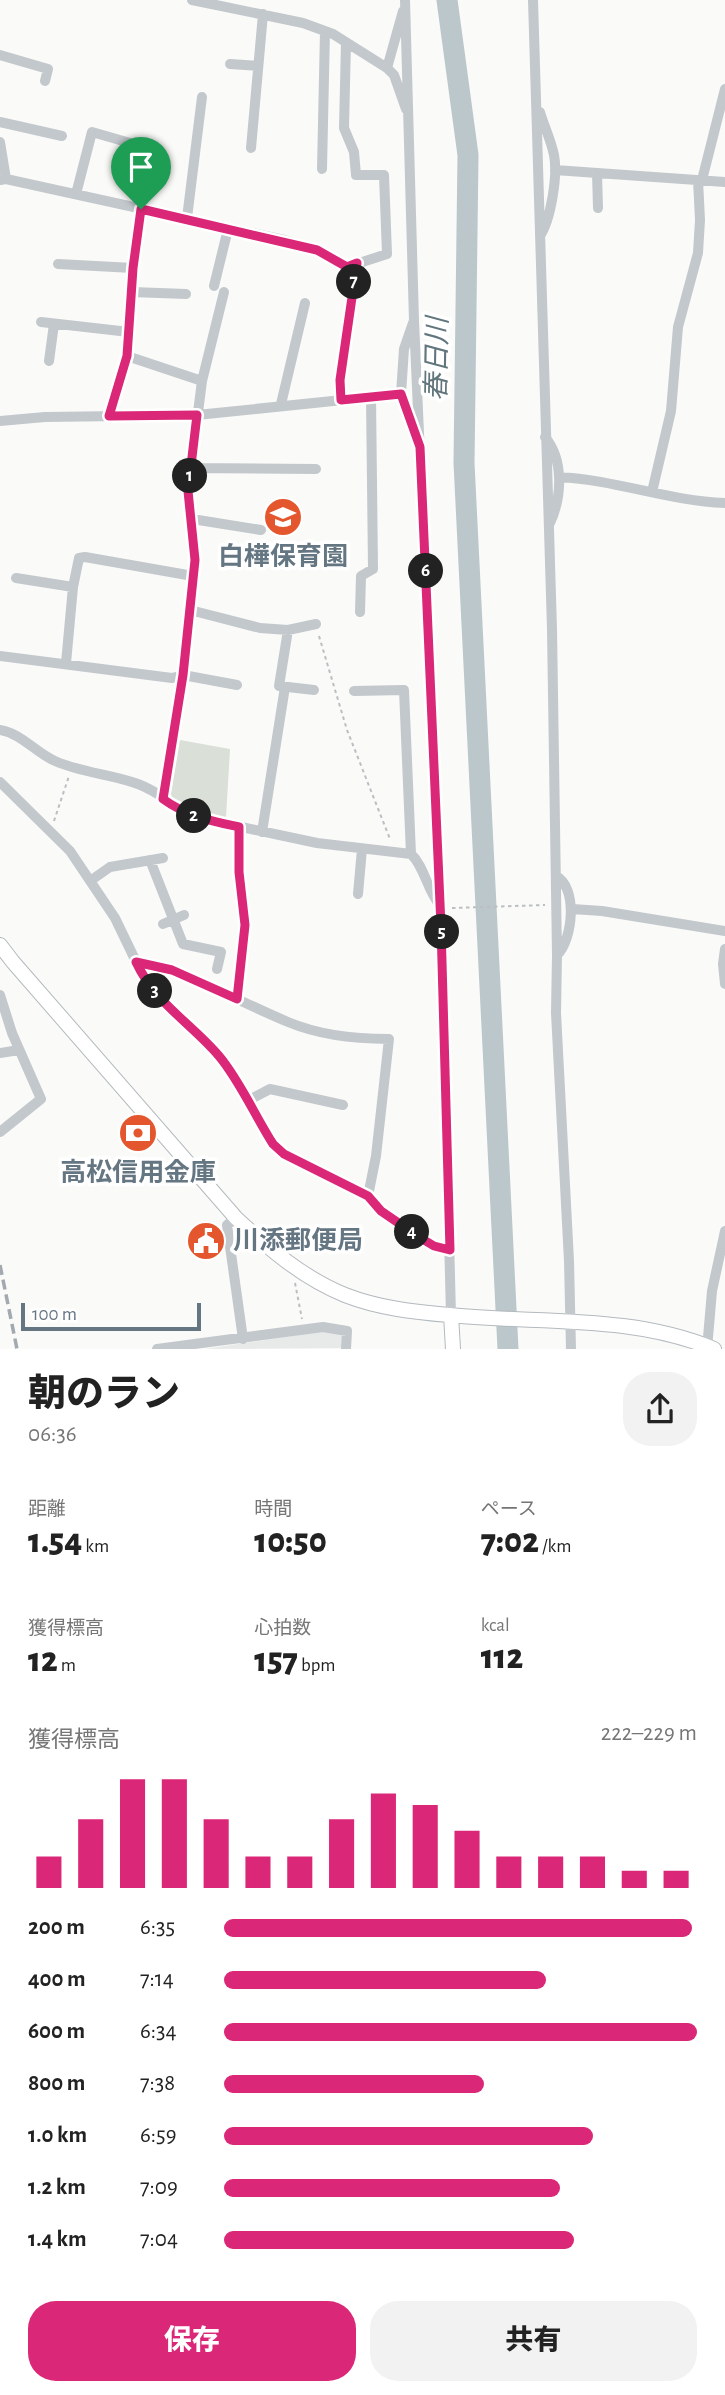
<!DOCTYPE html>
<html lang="ja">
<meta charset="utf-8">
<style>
:root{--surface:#fff;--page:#f2f2f2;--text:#222;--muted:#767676;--accent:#db2777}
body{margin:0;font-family:"Alegreya Sans","Noto Sans JP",sans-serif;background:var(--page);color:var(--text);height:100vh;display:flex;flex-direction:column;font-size:26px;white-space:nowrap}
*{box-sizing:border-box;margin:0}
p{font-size:23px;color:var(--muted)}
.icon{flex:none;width:38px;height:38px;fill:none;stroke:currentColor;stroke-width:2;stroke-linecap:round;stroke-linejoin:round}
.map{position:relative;height:1349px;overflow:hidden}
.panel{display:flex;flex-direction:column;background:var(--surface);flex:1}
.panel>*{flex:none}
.scale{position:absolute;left:21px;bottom:18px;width:180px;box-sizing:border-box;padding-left:7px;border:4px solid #657683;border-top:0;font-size:19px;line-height:24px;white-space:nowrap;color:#657683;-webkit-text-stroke:5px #fff;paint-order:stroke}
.pin{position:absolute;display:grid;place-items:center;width:60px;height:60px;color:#fff;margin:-72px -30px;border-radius:50% 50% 50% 0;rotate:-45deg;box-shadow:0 0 7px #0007}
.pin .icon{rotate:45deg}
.km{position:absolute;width:35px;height:35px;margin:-18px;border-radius:50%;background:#222;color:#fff;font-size:19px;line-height:35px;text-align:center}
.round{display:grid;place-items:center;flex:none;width:74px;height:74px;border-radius:28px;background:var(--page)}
.headline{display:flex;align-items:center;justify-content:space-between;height:119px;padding:0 28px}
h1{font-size:38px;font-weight:800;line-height:52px}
.figures{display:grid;grid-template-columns:repeat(3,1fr);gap:10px;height:119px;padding:7px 28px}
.figures div{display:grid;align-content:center}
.figures b{font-size:35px;font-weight:800}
.figures small{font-size:19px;font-weight:400}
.figures p{font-size:19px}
.chart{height:196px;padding:14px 28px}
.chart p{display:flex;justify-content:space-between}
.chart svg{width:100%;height:126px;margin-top:7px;stroke:var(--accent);stroke-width:6}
.button{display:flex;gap:14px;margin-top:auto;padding:14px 28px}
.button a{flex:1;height:80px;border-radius:28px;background:var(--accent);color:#fff;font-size:28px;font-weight:800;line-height:80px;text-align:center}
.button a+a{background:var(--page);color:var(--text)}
ul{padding:0 28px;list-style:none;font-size:23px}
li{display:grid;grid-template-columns:112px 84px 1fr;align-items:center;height:52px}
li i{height:18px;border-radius:9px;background:var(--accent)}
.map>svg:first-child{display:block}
.built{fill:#e8e9e9}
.green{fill:#dadfd7}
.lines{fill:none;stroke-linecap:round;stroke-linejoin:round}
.river{stroke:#bbc7cb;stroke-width:21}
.secondary-casing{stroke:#b3babf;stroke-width:16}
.path{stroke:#bbbfc2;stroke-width:2;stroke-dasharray:3.5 3.5;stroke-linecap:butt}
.street{stroke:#c3c8cc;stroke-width:10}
.secondary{stroke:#fff;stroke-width:14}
.rail{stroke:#a2aab0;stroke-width:3.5;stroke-dasharray:10 5;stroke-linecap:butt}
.route-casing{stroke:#fff;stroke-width:14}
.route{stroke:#db2777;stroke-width:9}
.labels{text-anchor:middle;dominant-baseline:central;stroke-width:7;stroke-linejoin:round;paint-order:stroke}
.poi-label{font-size:26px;font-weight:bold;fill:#657683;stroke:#fff}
.water-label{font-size:28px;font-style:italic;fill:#60757c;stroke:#fff}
</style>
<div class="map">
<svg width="725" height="1349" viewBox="0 0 725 1349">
<rect width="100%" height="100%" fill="#fafaf8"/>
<path class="built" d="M325,1331L344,1332L343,1348L205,1349Z"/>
<path class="green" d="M180,740L230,749L226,817C208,822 188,808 173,800L171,794Z"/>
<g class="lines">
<path class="river" d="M447,0L468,155L464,463L508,1349"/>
<defs>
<path id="secondary" d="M0,945L13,962L236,1218C268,1248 303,1278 345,1295C378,1308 414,1312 449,1315C537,1324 631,1314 714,1349
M451,1315L453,1349"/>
</defs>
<use href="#secondary" class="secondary-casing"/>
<path class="path" d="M319,636L347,730L390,839
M54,821L69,776
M452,908L545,905
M295,1283L302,1319"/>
<path class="street" d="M192,0L303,23L333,34L387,68L394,75L406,109
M405,0L414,321L441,926L451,1315
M533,0L552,629L557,955L556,1013L569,1261L571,1349
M0,55L48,69L45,81
M230,64L258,66
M387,68L403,11
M540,112C544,126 551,140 554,155C558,175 551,219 540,236
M0,122L62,136
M0,142L6,179
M251,148L263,14
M322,169L325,31
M555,170L725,182
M597,173L598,208
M0,180L6,179L284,240L317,250L347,267L387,254L384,175H356L354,152L344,128L346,42
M702,180L725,89
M76,194L92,132L151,149L133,268L127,356L109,416
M187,218L202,97
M58,264L133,268
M214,286L228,229
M132,292L186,294
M224,292L202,381L188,491L192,519L261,530
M41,322L129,332
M127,356L202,381
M49,361L54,324
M401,394L416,436
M341,400L340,380L357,263
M281,404L305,303
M0,421L45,417L197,415L401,394L404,349L413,323
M545,437C564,460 562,497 550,523
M191,468L316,469
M560,477C616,480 669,501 725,503
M652,492L671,411L678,327L698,253L700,220L698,180
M192,519L195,560L190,610L260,628L288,630L316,624
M16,578L73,587
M360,612L361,576L373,569L371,397
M288,630L279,686L314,690
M0,656L172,678L183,675L237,685
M66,663L73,587L79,558L85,557L193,576
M354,691L404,690L411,854
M0,730C21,733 36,753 55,761C82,773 111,774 138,784C160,792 177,809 199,818L317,843L411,854C425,867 427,891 440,905
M0,782L70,851L115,918L142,974L172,1012L219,1056L273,1144L284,1154L299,1163L368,1196L381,1211L419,1237L434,1246L450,1250
M163,799L183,675L190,610
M262,832L285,687
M150,860L183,944L221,952L217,969
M556,876C578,887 573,940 557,955
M90,881L110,867L163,858
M358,894L362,849
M572,909L602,911L725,931
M163,924L184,915
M725,949L723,964L725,984
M136,962C190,972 237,1001 288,1022C319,1035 355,1039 389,1039L376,1156L368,1196
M0,995L12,1033L41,1099L0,1132
M237,999L245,925L239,872V827
M0,1053L19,1050
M247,1101L270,1089L343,1105
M236,1218L227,1225L243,1339
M157,1349L323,1327L347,1331L346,1349
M707,1349L712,1291L725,1231"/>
<use href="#secondary" class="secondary"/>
<path class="rail" d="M0,1265L17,1349"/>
</g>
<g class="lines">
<defs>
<path id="route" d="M141,209L317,250L347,267L357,263L340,380L341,400L401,394L420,447L441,926L450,1250L434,1246L419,1237L381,1211L368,1196L284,1154L273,1144C255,1116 240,1081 219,1056C192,1024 155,1003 136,962L172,970L237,999L245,925L239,872V827C212,821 186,816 163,799L183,675L195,560L188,491L197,415L109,416L127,356L133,268Z"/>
</defs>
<use href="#route" class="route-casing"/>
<use href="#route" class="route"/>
</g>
<defs>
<symbol id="school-disc" viewBox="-11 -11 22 22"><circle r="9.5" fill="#e4572e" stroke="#fff"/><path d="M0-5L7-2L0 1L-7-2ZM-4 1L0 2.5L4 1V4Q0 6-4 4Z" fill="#fff"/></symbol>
<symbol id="bank-disc" viewBox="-11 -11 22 22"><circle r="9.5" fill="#e4572e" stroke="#fff"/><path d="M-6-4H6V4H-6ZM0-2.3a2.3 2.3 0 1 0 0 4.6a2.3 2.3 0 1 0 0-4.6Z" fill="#fff"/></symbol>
<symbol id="civic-disc" viewBox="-11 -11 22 22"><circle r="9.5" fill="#e4572e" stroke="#fff"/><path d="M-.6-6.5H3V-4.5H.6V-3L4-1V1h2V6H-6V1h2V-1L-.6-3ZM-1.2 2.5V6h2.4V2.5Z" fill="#fff"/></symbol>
</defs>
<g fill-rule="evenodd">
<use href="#school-disc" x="261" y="495" width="44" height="44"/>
<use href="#bank-disc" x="116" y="1111" width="44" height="44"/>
<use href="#civic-disc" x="184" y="1219" width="44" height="44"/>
</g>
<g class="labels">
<g class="poi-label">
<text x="283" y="557">白樺保育園</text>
<text x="138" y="1173">高松信用金庫</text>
<text x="233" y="1241" text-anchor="start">川添郵便局</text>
</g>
<g class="water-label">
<text transform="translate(438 359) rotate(-89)">春日川</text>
</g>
</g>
</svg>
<div class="scale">100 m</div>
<div class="pin" style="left:141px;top:209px;background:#1e9e55"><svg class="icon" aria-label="arrive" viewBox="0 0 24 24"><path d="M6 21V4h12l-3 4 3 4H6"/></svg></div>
<b class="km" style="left:190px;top:476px">1</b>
<b class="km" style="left:194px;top:816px">2</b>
<b class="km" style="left:155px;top:991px">3</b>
<b class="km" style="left:412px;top:1232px">4</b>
<b class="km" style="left:442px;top:932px">5</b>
<b class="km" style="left:426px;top:571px">6</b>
<b class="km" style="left:354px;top:282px">7</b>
</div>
<section class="panel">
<div class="headline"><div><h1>朝のラン</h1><p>06:36</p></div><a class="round"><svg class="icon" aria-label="share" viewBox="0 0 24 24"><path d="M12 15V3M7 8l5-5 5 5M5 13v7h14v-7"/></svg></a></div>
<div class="figures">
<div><p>距離</p><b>1.54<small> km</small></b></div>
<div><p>時間</p><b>10:50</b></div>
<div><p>ペース</p><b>7:02<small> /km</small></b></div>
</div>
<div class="figures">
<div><p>獲得標高</p><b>12<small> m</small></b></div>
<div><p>心拍数</p><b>157<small> bpm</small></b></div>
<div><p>kcal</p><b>112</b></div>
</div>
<div class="chart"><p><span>獲得標高</span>222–229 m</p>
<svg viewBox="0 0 160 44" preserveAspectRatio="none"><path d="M5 44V33M15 44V20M25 44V6M35 44V6M45 44V20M55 44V33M65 44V33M75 44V20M85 44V11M95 44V15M105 44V24M115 44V33M125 44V33M135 44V33M145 44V38M155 44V38"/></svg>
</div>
<ul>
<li><b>200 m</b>6:35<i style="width:99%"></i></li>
<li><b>400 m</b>7:14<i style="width:68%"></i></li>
<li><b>600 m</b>6:34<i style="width:100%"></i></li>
<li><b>800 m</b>7:38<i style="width:55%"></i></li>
<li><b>1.0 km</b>6:59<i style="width:78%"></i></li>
<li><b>1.2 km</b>7:09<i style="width:71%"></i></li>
<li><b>1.4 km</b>7:04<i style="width:74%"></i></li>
</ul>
<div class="button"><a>保存</a><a>共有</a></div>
</section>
